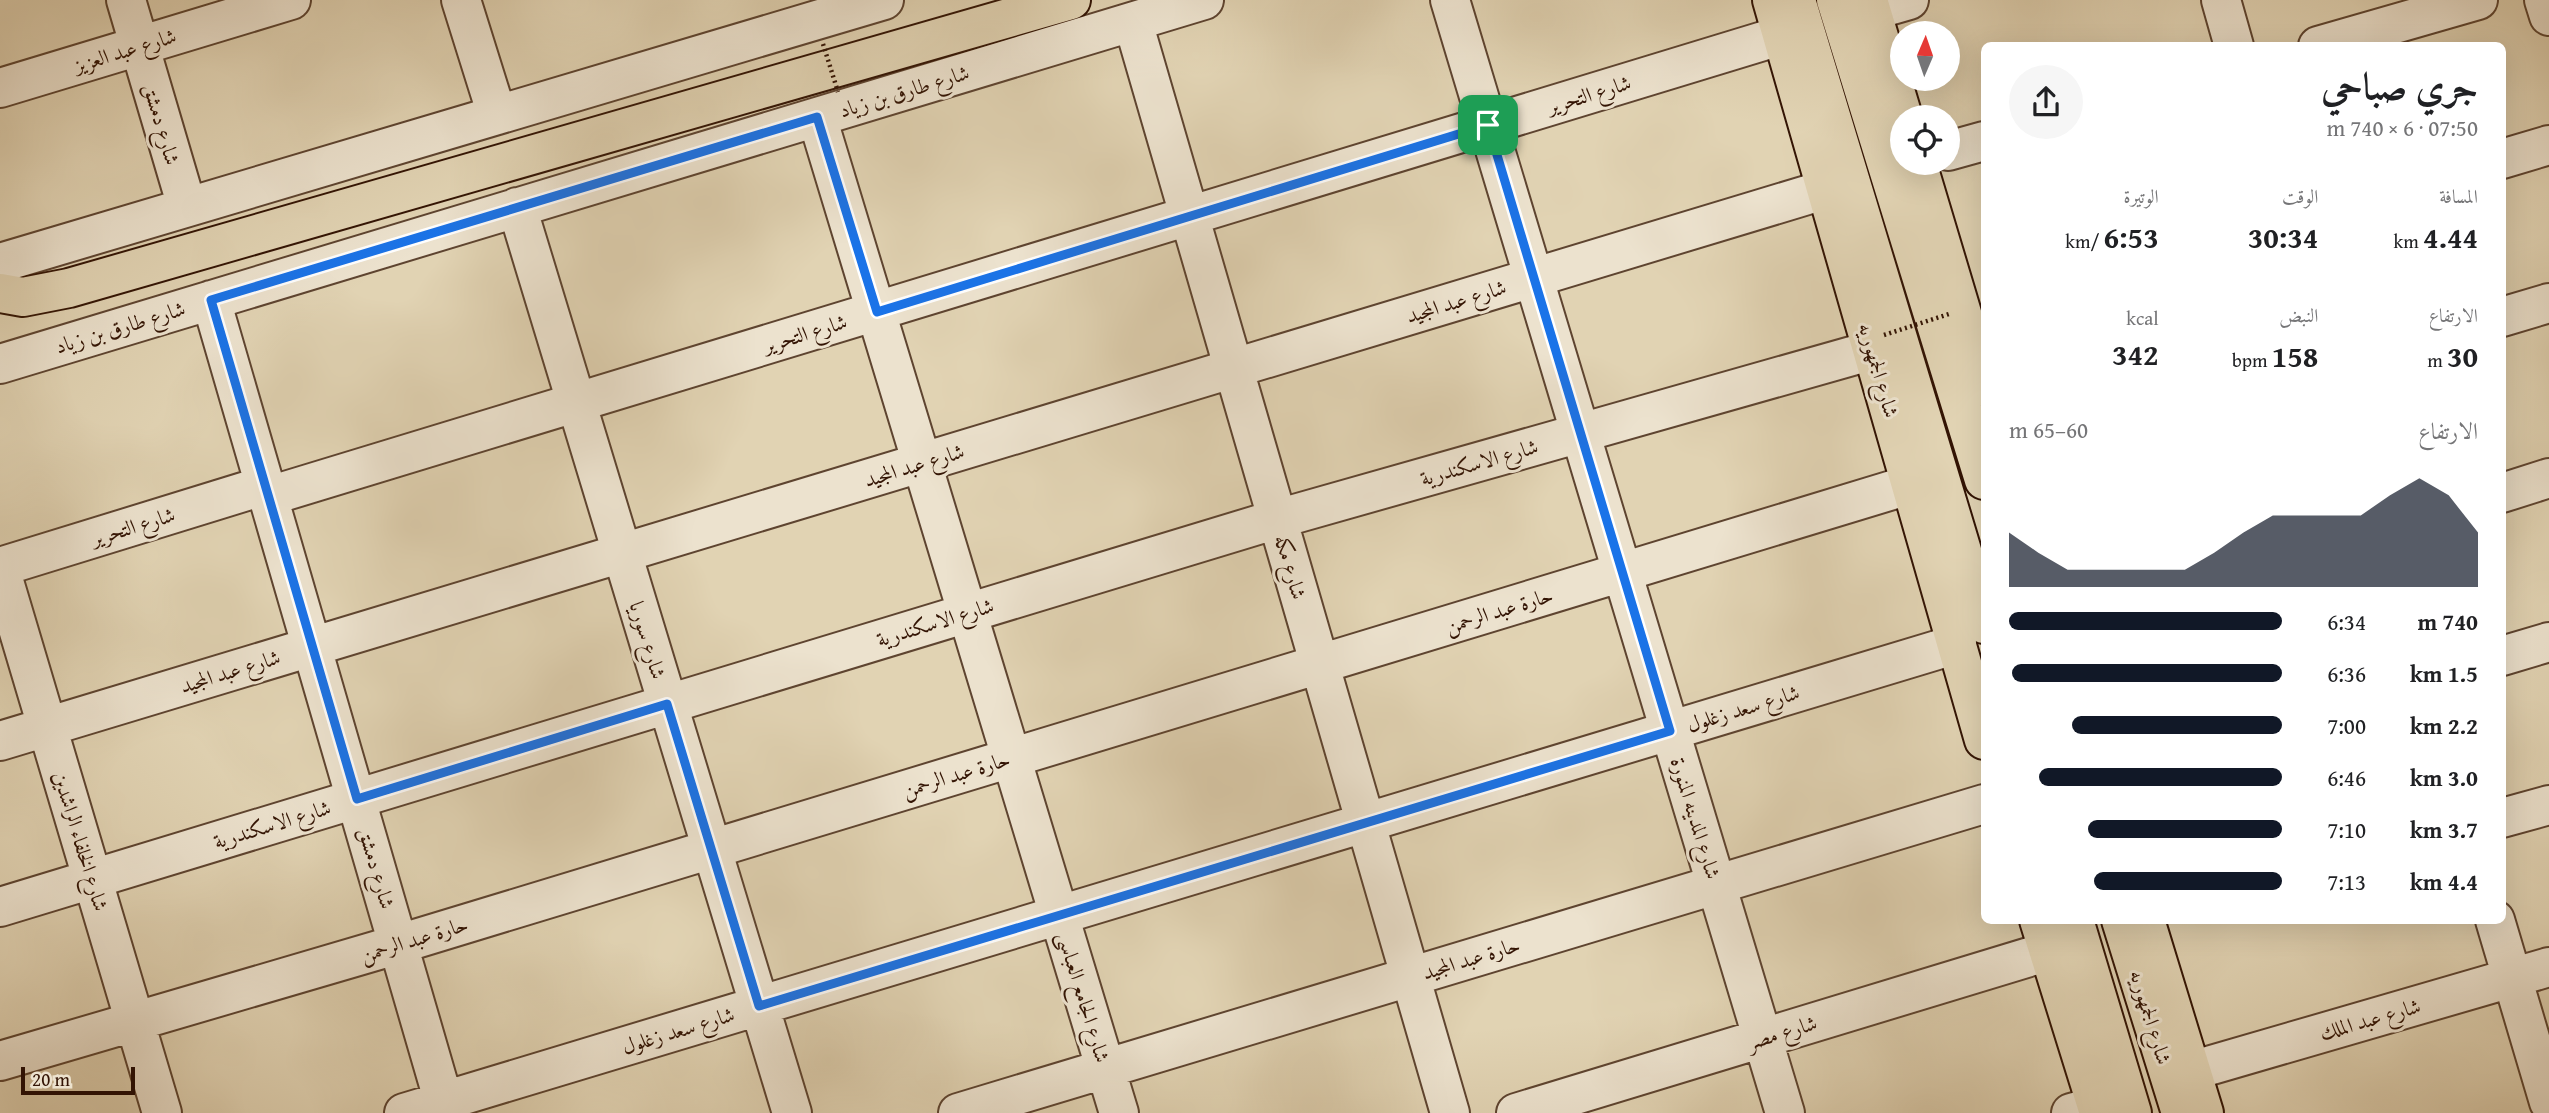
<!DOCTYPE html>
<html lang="ar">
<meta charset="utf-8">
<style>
:root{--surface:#fff;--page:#f6f6f6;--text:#202124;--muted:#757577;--accent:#111827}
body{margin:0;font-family:"Gentium Book Plus",Amiri,serif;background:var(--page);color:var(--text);direction:rtl;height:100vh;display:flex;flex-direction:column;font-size:26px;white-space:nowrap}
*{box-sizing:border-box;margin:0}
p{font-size:23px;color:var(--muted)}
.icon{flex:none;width:38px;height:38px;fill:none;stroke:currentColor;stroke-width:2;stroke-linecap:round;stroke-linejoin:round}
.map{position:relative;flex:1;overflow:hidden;direction:ltr}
.panel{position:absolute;left:1981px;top:42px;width:525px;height:882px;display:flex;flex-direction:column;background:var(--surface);border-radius:10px;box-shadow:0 7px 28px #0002;direction:rtl}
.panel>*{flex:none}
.needle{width:46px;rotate:2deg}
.tools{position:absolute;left:1890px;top:21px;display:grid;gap:14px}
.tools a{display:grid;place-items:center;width:70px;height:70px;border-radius:50%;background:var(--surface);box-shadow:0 7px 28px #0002;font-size:35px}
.scale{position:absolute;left:21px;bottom:18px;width:114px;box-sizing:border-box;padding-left:7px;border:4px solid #331404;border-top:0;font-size:19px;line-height:24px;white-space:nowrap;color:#331404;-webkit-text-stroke:5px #ece2ce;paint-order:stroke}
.pin{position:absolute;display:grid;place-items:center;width:60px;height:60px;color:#fff;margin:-30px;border-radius:14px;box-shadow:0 4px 10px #0006}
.round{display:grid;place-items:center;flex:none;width:74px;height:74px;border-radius:37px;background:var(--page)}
.head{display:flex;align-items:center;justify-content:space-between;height:119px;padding:0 28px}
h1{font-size:38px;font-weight:600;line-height:52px}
.metrics{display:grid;grid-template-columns:repeat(3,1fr);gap:10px;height:119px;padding:7px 28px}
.metrics div{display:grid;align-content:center}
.metrics b{font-size:30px;font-weight:600}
.metrics small{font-size:19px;font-weight:400}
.metrics p{font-size:19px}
.chart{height:196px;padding:14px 28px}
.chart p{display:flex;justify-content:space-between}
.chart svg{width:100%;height:126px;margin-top:7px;fill:var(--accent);opacity:.7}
ul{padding:0 28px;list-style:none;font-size:23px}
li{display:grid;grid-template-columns:112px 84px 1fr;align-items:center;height:52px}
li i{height:18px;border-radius:9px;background:var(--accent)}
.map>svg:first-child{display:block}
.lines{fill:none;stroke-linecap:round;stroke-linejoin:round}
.minor-casing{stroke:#5e4430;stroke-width:42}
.major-casing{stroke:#331404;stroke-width:42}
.highway-casing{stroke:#331404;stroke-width:42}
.minor{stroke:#ece2ce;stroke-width:38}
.major{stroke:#e1d3b3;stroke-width:38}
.highway{stroke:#e1d3b3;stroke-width:38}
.path-bridge{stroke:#331404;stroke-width:4.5;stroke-dasharray:2 3.5;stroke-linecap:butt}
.route-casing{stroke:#fff;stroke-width:14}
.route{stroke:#1a73e8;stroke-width:9}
.labels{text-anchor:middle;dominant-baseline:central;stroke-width:6;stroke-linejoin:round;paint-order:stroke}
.street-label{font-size:21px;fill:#331404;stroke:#ece2ce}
</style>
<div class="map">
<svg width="2549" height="1113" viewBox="0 0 2549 1113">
<rect width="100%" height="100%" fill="#e1d3b3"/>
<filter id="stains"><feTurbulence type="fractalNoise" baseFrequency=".00286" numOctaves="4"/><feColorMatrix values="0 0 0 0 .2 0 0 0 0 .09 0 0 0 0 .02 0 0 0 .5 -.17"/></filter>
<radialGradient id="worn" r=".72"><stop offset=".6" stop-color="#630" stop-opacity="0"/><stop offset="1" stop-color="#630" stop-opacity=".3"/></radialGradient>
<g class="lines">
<defs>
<path id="minor" d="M126,0L187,207
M461,0L497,115
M1450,0L1785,1113
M2221,0L2234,46
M2544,0L2549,16
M1871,11L1909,0
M1133,22L1450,1113
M2318,46L2478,0
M0,88L291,0
M817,117L1119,1113
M1948,151L1984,141
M2502,159L2549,145
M517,207L792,1113
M0,263L884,0
M211,300L447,1113
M2502,317L2549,303
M0,364L1204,0
M2502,493L2549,478
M269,496L1783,35
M0,567L266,485
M0,568L162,1113
M2502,656L2549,642
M0,741L1827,189
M2502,818L2549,805
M0,907L1277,519L1873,350
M2495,920L2549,1102
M0,1061L399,944L1912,484
M2191,1071L2549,967
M404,1113L1957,644
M958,1113L1984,804
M1516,1113L2049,951
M2071,1113L2096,1106"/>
<path id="major" d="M1772,0L1984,740
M1868,0L1903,117
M1917,163L1984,387
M2039,920L2099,1113
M2145,920L2204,1113"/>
<path id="highway" d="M1796,0L1984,624
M1836,0L1984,480
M0,293L23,297L69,288L1071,0
M2074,920L2132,1113
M2121,920L2181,1113"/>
</defs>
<use href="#minor" class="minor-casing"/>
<use href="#major" class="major-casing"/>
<use href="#highway" class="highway-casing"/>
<use href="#minor" class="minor"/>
<use href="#major" class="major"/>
<use href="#highway" class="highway"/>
<path class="path-bridge" d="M823,44L838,92
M1884,335L1949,314"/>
</g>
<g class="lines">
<defs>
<path id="route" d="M817,117L877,312L1488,125L1670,731L759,1006L667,704L357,799L211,300Z"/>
</defs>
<use href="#route" class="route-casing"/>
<use href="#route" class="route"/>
</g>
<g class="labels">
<g class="street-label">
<text transform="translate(125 50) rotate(-17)">شارع عبد العزيز</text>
<text transform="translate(904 91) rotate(-17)">شارع طارق بن زياد</text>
<text transform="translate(1589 94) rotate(-17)">شارع التحرير</text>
<text transform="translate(162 124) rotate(74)">شارع دمشق</text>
<text transform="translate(1456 301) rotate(-17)">شارع عبد المجيد</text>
<text transform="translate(120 327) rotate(-17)">شارع طارق بن زياد</text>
<text transform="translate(805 333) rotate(-17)">شارع التحرير</text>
<text transform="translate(1879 370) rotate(74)">شارع الجمهوريه</text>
<text transform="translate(1479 462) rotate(-16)">شارع الاسكندرية</text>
<text transform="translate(914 465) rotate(-17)">شارع عبد المجيد</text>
<text transform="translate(133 526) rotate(-17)">شارع التحرير</text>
<text transform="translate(1291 567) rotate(74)">شارع مكه</text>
<text transform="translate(1499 610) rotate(-17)">حارة عبد الرحمن</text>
<text transform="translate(935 622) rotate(-17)">شارع الاسكندرية</text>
<text transform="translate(648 640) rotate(73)">شارع سوريا</text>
<text transform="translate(230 671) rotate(-17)">شارع عبد المجيد</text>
<text transform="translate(1743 708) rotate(-17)">شارع سعد زغلول</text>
<text transform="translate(956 774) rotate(-17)">حارة عبد الرحمن</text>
<text transform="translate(1696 818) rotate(73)">شارع المدينه المنورة</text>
<text transform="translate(272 824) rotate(-17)">شارع الاسكندرية</text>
<text transform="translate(81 841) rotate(73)">شارع الخلفاء الراشدين</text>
<text transform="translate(377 868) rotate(74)">شارع دمشق</text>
<text transform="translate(414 939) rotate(-17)">حارة عبد الرحمن</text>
<text transform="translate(1471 958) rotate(-17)">حارة عبد المجيد</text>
<text transform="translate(1084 997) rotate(73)">شارع الجامع العباسى</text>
<text transform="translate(2151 1017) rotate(73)">شارع الجمهوريه</text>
<text transform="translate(2370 1019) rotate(-16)">شارع عبد الملك</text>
<text transform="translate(678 1030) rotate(-17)">شارع سعد زغلول</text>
<text transform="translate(1782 1032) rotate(-17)">شارع مصر</text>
</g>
</g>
<rect width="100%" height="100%" filter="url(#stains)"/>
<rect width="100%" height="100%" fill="url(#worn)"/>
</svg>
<div class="tools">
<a><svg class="needle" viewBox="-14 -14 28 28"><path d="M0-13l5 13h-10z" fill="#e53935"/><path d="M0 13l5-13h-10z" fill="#757577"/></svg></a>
<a><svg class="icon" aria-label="locate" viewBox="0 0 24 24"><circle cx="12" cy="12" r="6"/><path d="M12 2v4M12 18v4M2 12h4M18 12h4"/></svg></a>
</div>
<div class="scale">20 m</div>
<div class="pin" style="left:1488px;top:125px;background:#1e9e55"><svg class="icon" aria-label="arrive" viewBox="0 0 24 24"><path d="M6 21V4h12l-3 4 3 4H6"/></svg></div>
<section class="panel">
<div class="head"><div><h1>جري صباحي</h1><p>07:50 · 6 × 740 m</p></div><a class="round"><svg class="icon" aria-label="share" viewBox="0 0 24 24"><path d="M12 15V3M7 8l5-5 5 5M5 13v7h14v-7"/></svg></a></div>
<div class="metrics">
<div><p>المسافة</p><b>4.44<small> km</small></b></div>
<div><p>الوقت</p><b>30:34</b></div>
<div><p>الوتيرة</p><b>6:53<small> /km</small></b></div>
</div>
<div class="metrics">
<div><p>الارتفاع</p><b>30<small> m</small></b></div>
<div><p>النبض</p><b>158<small> bpm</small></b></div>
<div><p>kcal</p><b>342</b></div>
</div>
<div class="chart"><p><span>الارتفاع</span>60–65 m</p>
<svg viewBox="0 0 160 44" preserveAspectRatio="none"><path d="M0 44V25L10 32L20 38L30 38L40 38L50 38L60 38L70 32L80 25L90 19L100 19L110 19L120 19L130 12L140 6L150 12L160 25V44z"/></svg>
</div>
<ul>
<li><b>740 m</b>6:34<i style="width:100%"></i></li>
<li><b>1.5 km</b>6:36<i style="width:99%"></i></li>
<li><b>2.2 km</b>7:00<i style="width:77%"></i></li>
<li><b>3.0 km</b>6:46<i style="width:89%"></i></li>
<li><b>3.7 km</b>7:10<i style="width:71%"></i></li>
<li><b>4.4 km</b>7:13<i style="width:69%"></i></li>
</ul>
</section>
</div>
